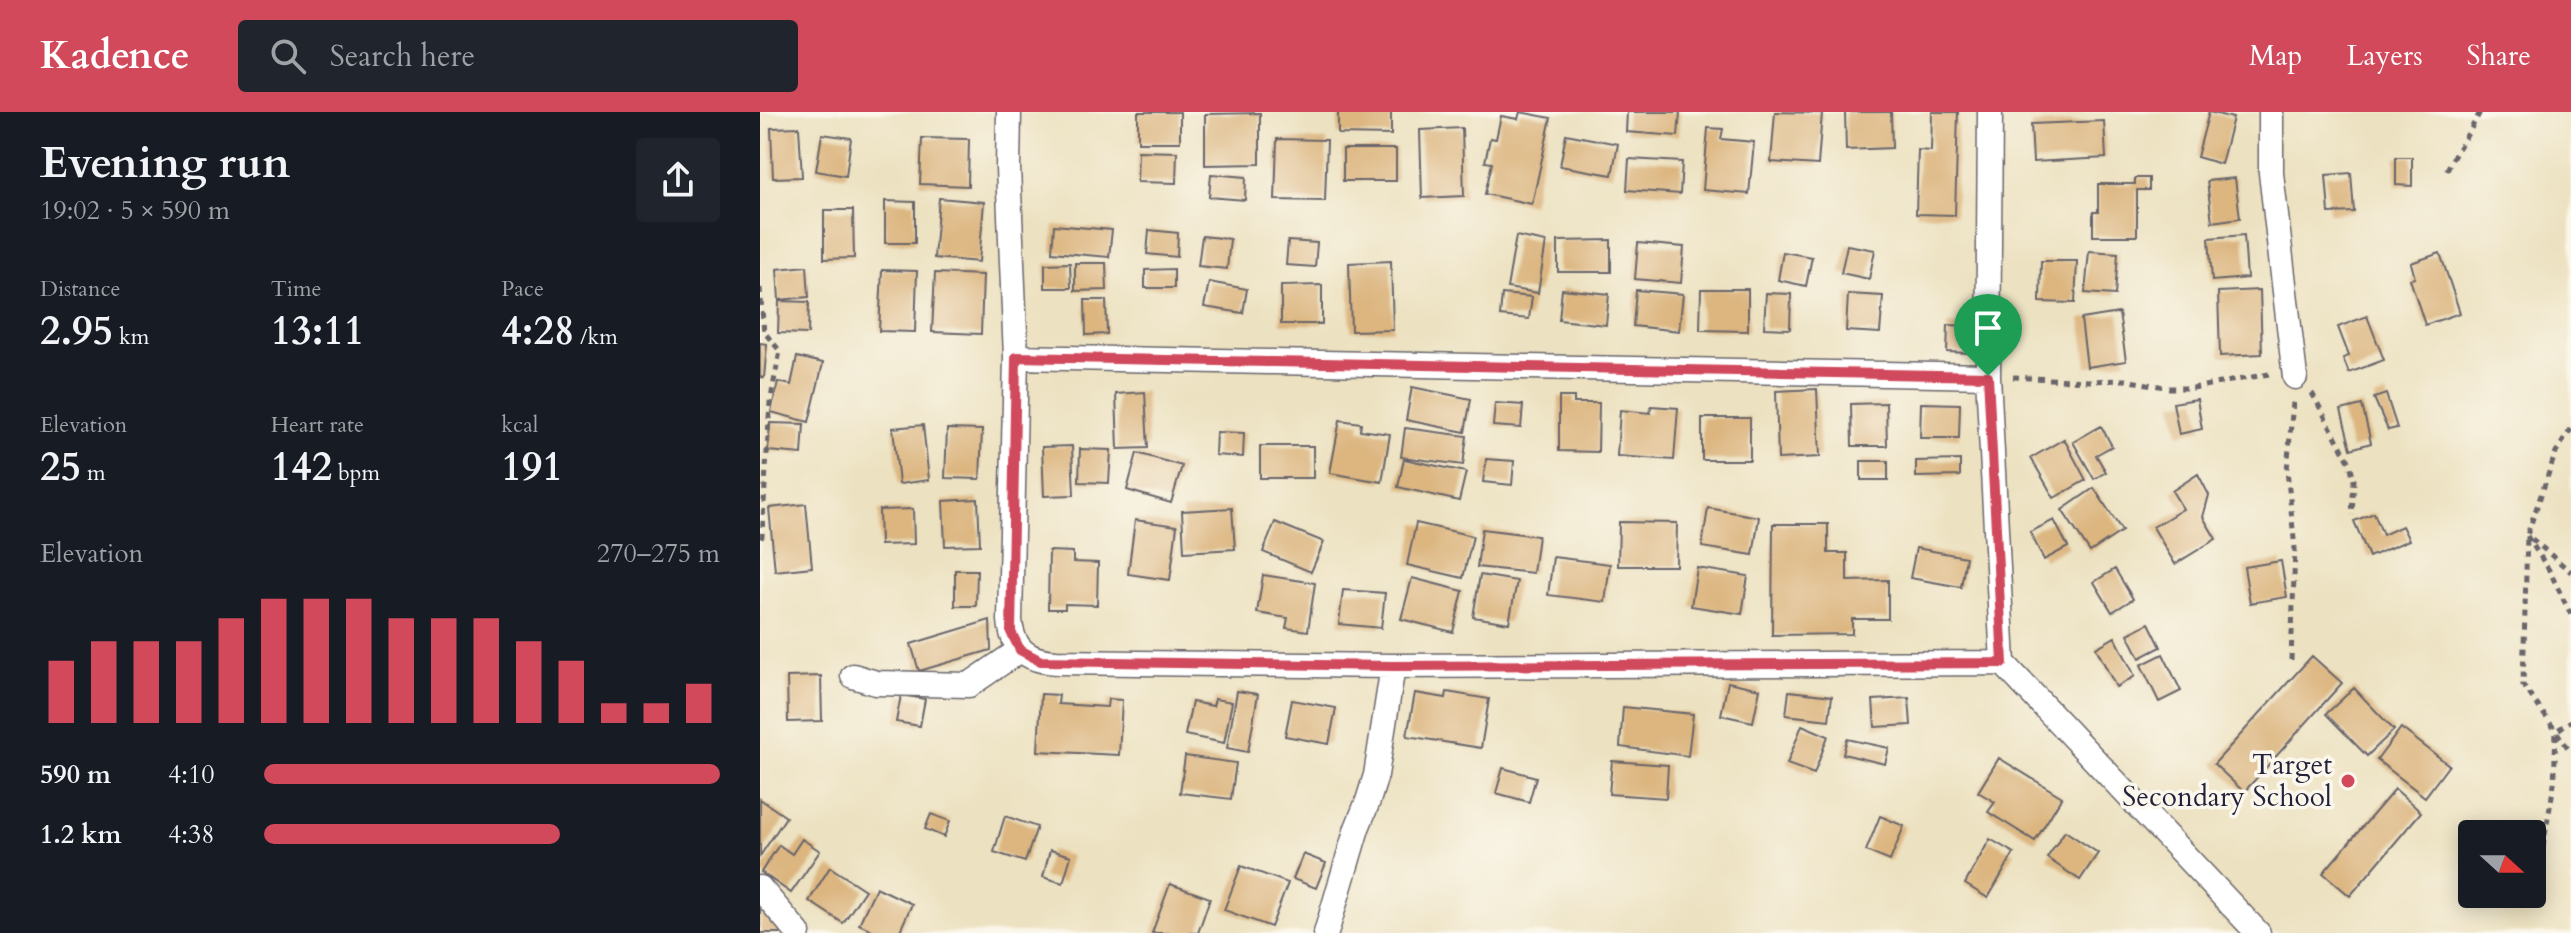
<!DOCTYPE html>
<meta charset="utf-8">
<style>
:root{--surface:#171b24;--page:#20242c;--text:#f1f3f6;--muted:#9ea1a6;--accent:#d1495b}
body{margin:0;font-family:Cardo,serif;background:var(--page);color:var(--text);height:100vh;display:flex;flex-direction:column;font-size:30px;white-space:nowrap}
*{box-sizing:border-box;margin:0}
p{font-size:26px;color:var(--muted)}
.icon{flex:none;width:44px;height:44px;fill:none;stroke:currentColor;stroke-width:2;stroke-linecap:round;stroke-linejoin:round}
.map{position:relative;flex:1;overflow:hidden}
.panel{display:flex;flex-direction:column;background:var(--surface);width:760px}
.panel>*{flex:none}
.needle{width:52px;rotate:111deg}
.controls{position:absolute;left:1698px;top:708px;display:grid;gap:16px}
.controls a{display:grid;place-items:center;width:88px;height:88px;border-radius:8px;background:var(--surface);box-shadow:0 4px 20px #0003;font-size:40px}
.pin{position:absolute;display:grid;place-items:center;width:68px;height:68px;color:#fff;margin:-82px -34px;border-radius:50% 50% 50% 0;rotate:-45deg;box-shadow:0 0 8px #0007}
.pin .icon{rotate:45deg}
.round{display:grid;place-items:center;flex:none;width:84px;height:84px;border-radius:8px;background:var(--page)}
.head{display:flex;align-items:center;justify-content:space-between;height:136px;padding:0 40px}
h1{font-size:44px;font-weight:700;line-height:60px}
.stats{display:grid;grid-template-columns:repeat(3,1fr);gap:12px;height:136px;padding:8px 40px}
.stats div{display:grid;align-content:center}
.stats b{font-size:40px;font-weight:700}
.stats small{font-size:22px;font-weight:400}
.stats p{font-size:22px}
.chart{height:224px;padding:16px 40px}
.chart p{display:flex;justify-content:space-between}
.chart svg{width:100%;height:144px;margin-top:8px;stroke:var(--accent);stroke-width:6}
ul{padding:0 40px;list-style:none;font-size:26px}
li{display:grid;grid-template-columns:128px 96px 1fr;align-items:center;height:60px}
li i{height:20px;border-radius:10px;background:var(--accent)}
header{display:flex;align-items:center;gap:48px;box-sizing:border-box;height:112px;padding:0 40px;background:var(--accent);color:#fff}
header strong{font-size:38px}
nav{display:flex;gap:44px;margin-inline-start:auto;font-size:28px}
.search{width:560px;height:72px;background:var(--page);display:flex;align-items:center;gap:20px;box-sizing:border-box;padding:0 28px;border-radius:8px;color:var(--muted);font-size:30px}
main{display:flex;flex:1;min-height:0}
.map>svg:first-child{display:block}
.building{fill:#dcb57f}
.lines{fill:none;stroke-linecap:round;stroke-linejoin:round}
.street-casing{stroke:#69656a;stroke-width:27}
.path{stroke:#69656a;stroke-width:5;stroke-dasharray:6 6;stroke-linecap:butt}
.street{stroke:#fff;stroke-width:24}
.route-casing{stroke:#fff;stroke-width:16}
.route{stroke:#d1495b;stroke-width:10}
.poi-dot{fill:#d1495b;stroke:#fbf7ec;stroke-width:3}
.labels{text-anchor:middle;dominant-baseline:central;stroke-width:7;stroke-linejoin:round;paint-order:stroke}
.poi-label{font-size:28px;fill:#22223b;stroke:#fbf7ec;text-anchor:end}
</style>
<header>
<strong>Kadence</strong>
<div class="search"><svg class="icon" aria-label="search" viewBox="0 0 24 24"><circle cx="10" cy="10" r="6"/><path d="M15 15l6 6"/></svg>Search here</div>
<nav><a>Map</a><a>Layers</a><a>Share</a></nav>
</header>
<main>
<section class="panel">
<div class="head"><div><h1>Evening run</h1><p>19:02 · 5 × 590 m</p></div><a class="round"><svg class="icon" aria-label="share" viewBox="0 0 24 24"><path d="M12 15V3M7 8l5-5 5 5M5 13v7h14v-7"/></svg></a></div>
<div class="stats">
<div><p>Distance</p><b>2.95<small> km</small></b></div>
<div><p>Time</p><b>13:11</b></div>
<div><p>Pace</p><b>4:28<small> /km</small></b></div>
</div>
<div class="stats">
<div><p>Elevation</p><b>25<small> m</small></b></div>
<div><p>Heart rate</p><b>142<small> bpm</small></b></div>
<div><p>kcal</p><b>191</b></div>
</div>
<div class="chart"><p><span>Elevation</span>270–275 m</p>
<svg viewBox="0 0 160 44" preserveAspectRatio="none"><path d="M5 44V25M15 44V19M25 44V19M35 44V19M45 44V12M55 44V6M65 44V6M75 44V6M85 44V12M95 44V12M105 44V12M115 44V19M125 44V25M135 44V38M145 44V38M155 44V32"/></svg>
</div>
<ul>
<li><b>590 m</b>4:10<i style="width:100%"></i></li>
<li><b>1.2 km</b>4:38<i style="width:65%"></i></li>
</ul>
</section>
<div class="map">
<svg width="1811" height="821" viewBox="0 0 1811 821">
<rect width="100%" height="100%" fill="#fbf7ec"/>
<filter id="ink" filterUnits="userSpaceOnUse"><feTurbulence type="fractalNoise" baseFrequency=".0125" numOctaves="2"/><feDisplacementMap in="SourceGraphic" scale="16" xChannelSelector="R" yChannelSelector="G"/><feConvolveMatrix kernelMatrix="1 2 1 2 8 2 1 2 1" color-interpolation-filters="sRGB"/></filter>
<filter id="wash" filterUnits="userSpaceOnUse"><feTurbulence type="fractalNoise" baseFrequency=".006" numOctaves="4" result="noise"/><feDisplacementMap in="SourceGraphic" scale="32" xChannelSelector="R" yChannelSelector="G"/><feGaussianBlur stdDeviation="1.8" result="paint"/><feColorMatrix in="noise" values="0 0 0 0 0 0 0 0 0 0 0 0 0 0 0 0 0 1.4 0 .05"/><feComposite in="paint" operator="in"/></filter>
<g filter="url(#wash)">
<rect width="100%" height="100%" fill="#ece1c0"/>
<g id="blocks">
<path class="building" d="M378,0H420V30H378Z
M578,0H631V23L578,22Z
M760,0L791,6L772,92L725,82L732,51L725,50L730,26L736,27L741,4L758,7Z
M867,0H920L918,24L866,20Z
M1015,0L1062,1L1058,53L1011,50Z
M1085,0H1131L1132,36L1086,38Z
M1172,0H1198L1195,103L1156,102L1158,38L1171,39Z
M1449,0L1473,6L1461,52L1437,45Z
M500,1V52L445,53V2Z
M1344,9L1346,46L1273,50L1271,12Z
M39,15L42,65L13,66L11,16Z
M702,16L704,84L662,86L660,18Z
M948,16L963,17L961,27L994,30L989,82L943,78Z
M62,22L91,26L86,64L56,59Z
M806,22L858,32L852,63L800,54Z
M162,26L209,27L208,74L160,72Z
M517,27L567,28L565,89L515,88Z
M583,37H636V69H583Z
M378,39L417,40L416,71L377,70Z
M1636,45H1652V74L1636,73Z
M869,47L922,50L920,82L867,78Z
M1591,61L1594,100L1569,101L1566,63Z
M451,62L486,65L485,88L449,85Z
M1375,66H1389V78H1377V124H1333V100H1338V72H1375Z
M1475,66L1480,106L1452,110L1447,69Z
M179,86L224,90L219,150L174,146Z
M125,89L155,90V131H125Z
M64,98H93L94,146L64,147Z
M294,113L352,118L349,145L292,140Z
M389,118L418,121L417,145L387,142Z
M1484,123L1487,166L1452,169L1449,126Z
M442,124L470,127L467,157L438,154Z
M756,124L786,130L778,181L747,176Z
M851,128V160H798V129Z
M528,129L557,131L555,155L526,153Z
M878,131L924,135L921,171L875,167Z
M1087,133L1115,138L1109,167L1081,161Z
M1329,139L1358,141L1355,183L1325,181Z
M1023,140L1052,145L1046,174L1018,168Z
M1680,141L1700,201L1665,213L1650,167L1655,166L1651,151Z
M631,149L633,218L591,219L589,151Z
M1281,149H1317L1315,191L1280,190Z
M310,151L311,176H285V152Z
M315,151H346L347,178L315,179Z
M47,154L49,185L19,188L17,157Z
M414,157V176H385V158Z
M122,158L157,159L155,220L119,219Z
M175,161L223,163L221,222L172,220Z
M449,170L487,177L483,201L444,195Z
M562,173V212H521V174Z
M802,177L849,182L846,213L799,208Z
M941,177H988V219L940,218Z
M876,178L923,182L919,219L873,214Z
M1500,178L1502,242L1460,244L1458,180Z
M1006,181L1031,182L1030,217L1004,216Z
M742,182L772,185L769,207L740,204Z
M1088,182L1123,184L1120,221L1086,219Z
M325,188H346L347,222L326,223Z
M19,189L49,190L48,222L18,221Z
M1359,201L1366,249L1327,255L1321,207Z
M1607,204L1624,248L1589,261L1583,246L1589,244L1578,215Z
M1188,213L1210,214L1209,241L1187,240Z
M0,231L7,232L4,266L0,265Z
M37,245L63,251L49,310L11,300L18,270L31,273Z
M652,275L711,287L705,320L646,308Z
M1057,277L1060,345L1018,347L1016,279Z
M385,280L388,336L358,337L356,282Z
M1626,282L1637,316L1628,318L1614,286Z
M799,285H814V291H839L838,340L799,339Z
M1437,287L1442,317L1419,322L1413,291Z
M735,291L763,293L761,316L733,314Z
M1126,291L1127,334H1092L1091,292Z
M1161,291L1200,292L1199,326H1160Z
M1602,293L1611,331L1591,337L1581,298Z
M891,294L918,296L914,348L857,344L860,298L890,301Z
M942,306H990V348H942Z
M580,308L601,311L600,318L630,322L622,370L570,361Z
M10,311L44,312L42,342L8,339Z
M163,313L169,368L139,372L133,316Z
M1341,314L1352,334L1336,343L1346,360L1334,367L1313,330Z
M645,316L707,324L703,353L641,345Z
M187,317L222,318L220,367L185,366Z
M456,320L484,321L483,345L455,343Z
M1304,327L1326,368L1294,386L1271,346Z
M312,334L314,383L284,384L282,335Z
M500,334H553V366H500Z
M320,337L351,338L349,371L319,370Z
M377,341L422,354L411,391L367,378Z
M644,347L706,360L699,389L638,375Z
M726,347L754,349L752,373L723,370Z
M1200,348V364L1156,365V349Z
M1101,349H1128V368H1101Z
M1438,362L1449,383L1443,405L1456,427L1415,452L1393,415L1423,397L1412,379Z
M1334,376L1362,419L1330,440L1302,398Z
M218,387L220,433L185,434L183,389Z
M46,392L52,455L15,459L9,396Z
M472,396L475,437L424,440L422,399Z
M948,396L999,405L993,443L942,435Z
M153,397L154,432L120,433L119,398Z
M1614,401L1623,423L1642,414L1649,428L1609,445L1594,409Z
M375,408L417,414L410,468L368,462Z
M1294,408L1308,435L1284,448L1270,420Z
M515,410L564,430L551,460L503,440Z
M859,410L917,411L916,454H858Z
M656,411L713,424L703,466L647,453Z
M1013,412H1068V441H1087V469L1128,468V507H1092V522L1012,523Z
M722,417L778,424L773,461L717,455Z
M1156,436L1206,445L1201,475L1150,466Z
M289,439L313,440V450L338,451L337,493L305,492V497H288Z
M793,445L850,452L845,490L788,483Z
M1521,449L1527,485L1490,491L1484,455Z
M937,456L988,464L982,502L931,494Z
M1355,457L1373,487L1352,500L1334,470Z
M195,458H217L216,494H195Z
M503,463L555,471L548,519L526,516L528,506L497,501Z
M720,463L757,469L749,511L713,505Z
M652,466L703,479L693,520L641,507Z
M583,478L625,481L621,516L579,512Z
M230,508L231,538L159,559L151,532Z
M1389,511L1401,535L1380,546L1368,522Z
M1355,525L1375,564L1356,575L1336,536Z
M1403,542L1421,579L1399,590L1381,553Z
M1552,544L1582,571L1484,680L1454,652Z
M61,564L62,609L28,610L27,565Z
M968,570L1000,577L993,610L961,603Z
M1594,576L1634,618L1607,644L1566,602Z
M477,579L498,582L488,640L467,636Z
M1029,579L1072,584L1069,608L1026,603Z
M687,580L729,587L721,636L647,624L655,581L686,586Z
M281,582L299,583L298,592L347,595L348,587L362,588L359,643L278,639Z
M141,583L165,587L160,614L136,610Z
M1149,586L1151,613L1115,615L1113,588Z
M455,587L472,590L464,631L425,623L432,590L453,594Z
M532,588L576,596L569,632L525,624Z
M863,595L933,602L928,644L860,635Z
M1042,613L1068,624L1054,662L1027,652Z
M1641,616L1689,653L1665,685L1617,648Z
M1087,627L1129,636L1125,652L1083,642Z
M425,644L476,651L471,687L420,681Z
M1239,646L1302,685L1275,729L1228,700L1235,690L1218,680Z
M852,649L908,653L906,686L849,682Z
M743,656L776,665L769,690L736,681Z
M1635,677L1661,700L1590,784L1563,761Z
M0,687L26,705L0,744Z
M171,702L190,709L184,725L165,717Z
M245,704L277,715L265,750L234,740Z
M1120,704L1144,714L1130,749L1106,739Z
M1305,719L1338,741L1320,768L1287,746Z
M42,727L60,739L31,781L1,760L19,733L32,742Z
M1230,727L1254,741L1228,786L1205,772Z
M290,738L311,744L303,771L283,765Z
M543,742L566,751L556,776L533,767Z
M481,754L528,771L511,815L464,798Z
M70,755L105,778L83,811L49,789Z
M410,772L450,786L438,821H392Z
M116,775L152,792L139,821H118L99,812Z
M0,790L25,821H0Z"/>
</g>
</g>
<g filter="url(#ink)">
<use href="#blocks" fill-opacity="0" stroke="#69656a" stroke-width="2"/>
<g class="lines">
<defs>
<path id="street" d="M249,0L248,56L256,245L250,508C252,538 269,549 297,550L633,554L1243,551
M1230,0L1228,264L1243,551L1498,821
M1511,0V61L1535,265
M256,245L1228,264
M93,564L116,571L209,573L260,538
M0,776L38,821
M566,821L597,716L608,689L616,663L633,554"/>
</defs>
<use href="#street" class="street-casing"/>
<path class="path" d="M1687,58C1696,37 1710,21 1720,0
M0,176L4,220L20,239L10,290L2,424L0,429
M1253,265L1329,269L1365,268L1410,276H1433L1509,262
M1552,281L1590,351L1594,368L1592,403
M1811,317L1796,340L1767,423L1763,573L1811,640
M1767,424L1789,458L1811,503
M1772,427L1811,460
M1531,548L1535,437L1527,358L1533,290
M1783,735L1794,672L1796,619L1811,609"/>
<use href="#street" class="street"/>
</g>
</g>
<g class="lines" filter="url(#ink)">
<defs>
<path id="route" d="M256,245L1228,264L1243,551L633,554L281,549L260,538L251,520Z"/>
</defs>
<use href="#route" class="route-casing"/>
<use href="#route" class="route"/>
</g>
<circle class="poi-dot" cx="1588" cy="669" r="8"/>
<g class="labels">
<g class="poi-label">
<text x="1572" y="653">Target<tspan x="1572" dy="32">Secondary School</tspan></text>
</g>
</g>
</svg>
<div class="controls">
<a><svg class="needle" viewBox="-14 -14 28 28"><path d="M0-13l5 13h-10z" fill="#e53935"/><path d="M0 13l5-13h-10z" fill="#9ea1a6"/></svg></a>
</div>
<div class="pin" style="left:1228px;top:264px;background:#1e9e55"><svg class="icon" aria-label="arrive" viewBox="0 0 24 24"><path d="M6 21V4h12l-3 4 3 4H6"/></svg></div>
</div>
</main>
